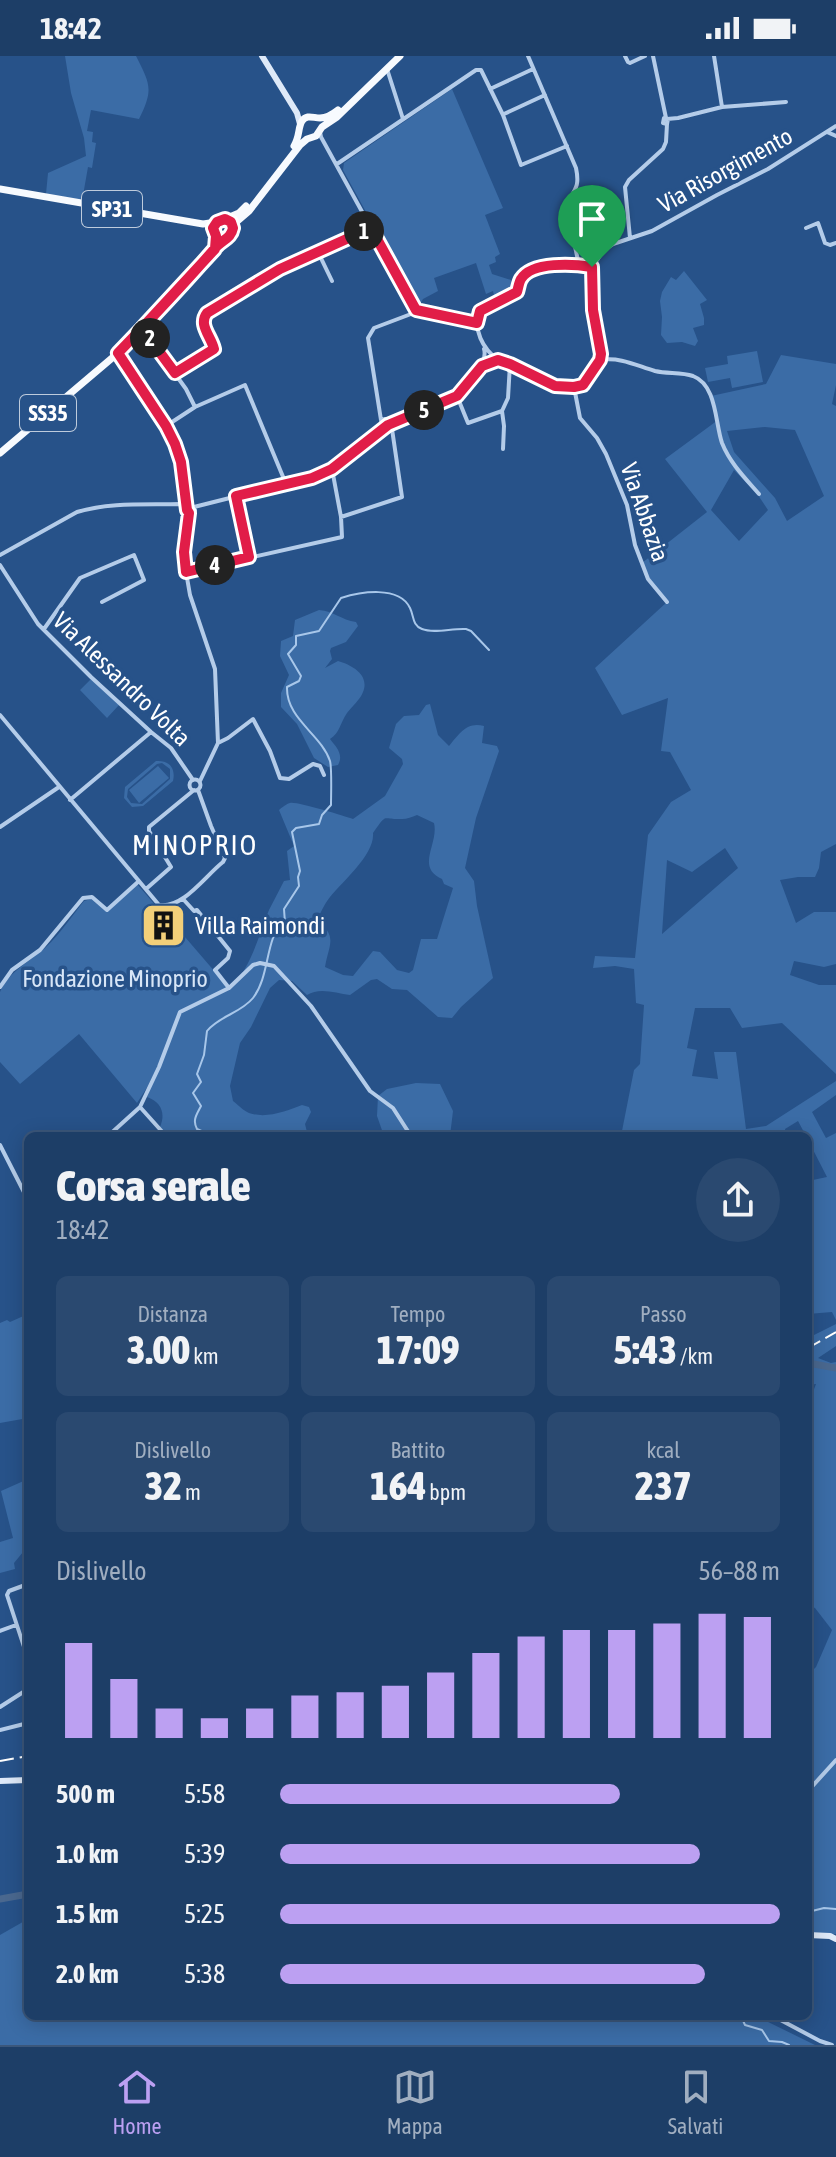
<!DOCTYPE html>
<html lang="it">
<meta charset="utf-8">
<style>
:root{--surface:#1d3e67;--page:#2a4970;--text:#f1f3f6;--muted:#a0aec0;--line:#3b577b;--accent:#bca0f2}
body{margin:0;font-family:"Asap Condensed",sans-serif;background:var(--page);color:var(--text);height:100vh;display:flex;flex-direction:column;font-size:30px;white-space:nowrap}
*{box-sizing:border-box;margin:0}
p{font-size:26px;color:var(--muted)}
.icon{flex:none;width:44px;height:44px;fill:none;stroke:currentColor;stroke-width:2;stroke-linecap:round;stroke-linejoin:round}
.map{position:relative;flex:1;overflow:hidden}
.drawer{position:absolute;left:24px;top:1076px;width:788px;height:888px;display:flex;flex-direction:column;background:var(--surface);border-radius:12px;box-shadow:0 4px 20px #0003,0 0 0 2px var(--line)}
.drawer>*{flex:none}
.pin{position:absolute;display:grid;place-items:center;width:68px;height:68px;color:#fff;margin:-82px -34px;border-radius:50% 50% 50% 0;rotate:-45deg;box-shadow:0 0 8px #0007}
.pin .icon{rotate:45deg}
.km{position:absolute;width:40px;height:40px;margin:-20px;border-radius:50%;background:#222;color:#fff;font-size:22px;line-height:40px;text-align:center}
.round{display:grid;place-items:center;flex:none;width:84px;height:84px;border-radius:42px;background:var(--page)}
.overview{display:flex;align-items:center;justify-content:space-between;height:136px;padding:0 32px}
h1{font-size:44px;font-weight:800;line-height:60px}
.figures{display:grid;grid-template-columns:repeat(3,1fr);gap:12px;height:136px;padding:8px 32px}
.figures div{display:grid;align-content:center;border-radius:12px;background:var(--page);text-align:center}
.figures b{font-size:40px;font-weight:800}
.figures small{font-size:22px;font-weight:400}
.figures p{font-size:22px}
.chart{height:224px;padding:16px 32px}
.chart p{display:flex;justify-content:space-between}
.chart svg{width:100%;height:144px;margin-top:8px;stroke:var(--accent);stroke-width:6}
ul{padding:0 32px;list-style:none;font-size:26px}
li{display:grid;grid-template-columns:128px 96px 1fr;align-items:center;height:60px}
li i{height:20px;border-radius:10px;background:var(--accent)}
.status{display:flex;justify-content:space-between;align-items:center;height:56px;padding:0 40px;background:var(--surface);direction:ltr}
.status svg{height:22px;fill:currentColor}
.tabs{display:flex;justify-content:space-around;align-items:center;height:112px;border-top:2px solid var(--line);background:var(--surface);font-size:22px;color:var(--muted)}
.tabs a{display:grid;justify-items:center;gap:4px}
.tabs .on{color:var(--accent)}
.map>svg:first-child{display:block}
.green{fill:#3b6ca6;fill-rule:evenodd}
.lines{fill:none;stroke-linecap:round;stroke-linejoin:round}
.stream{stroke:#a8c7ea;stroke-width:2}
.river{stroke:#4a688f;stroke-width:7}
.street{stroke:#b4cce9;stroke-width:4}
.secondary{stroke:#dee9f8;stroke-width:6}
.primary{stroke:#f7fafe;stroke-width:7}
.rail{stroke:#fff;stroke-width:2;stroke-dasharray:14 6;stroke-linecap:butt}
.route-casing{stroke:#fff;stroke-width:16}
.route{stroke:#e11d48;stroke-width:10}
.labels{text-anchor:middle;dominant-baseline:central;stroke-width:7;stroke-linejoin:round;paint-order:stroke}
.shield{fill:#275289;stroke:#becbdc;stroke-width:2}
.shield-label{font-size:22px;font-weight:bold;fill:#fff}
.street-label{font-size:24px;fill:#fff;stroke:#275289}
.poi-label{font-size:24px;fill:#fff;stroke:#275289;text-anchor:start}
.park-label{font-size:24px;fill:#d8e6f7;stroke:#275289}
.quarter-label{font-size:28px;letter-spacing:2px;fill:#fff;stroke:#275289}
</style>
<div class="status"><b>18:42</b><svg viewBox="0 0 49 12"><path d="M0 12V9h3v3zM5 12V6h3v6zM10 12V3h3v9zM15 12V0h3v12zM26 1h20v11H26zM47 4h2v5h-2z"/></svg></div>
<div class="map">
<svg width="836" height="1989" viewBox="0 0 836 1989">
<rect width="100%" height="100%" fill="#275289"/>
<path class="green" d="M65,0H136C150,28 154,33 139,63L91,54L87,75L93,76L92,86L96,87L92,112L88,111L82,145L46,138L48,117L86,100L84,82L71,37Z
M452,33L503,152L485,159L500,198L495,201L496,206L489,209L492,218L511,224L514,235L495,244L493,235L486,238L476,207L434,222L438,235L423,243L418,251L343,114L344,107Z
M684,215L707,244L700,248L704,262V269L693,272L698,285L695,290L682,286L667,287L661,279L662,261L660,245L662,236L671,221L676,224Z
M757,295L763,326L732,332L730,322L708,326L705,312L728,308L727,300Z
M781,299L836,308V329L832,348L836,350V788L821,796L819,812L815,821H798L780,824L796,867L814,856H836V908L824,911L794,905L790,919L819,929H836V1018L782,967L742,972L730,952H695L687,992L697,994L692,1020L718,1023L714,996H736L746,1073L766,1070L836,1025V1039L812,1056L826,1082L836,1077V1264L832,1256L808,1258V1125L827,1121L808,1084V1080H806L798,1065L785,1073L786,1080H621L634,1014L640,1008L644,949L636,947L634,913L615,910L593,912L595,900L635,902L648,779L671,746L691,734L670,696L661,695L668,642L622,659L595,612L667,546L648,523L642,507L707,456L665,403L718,364L711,340L766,328ZM765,371L795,374L824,440L787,465L775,442L734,396L727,375ZM734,414L758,439L768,454L739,485L711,454ZM725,792L738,812L662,878L667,804L692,816Z
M319,554C334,555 341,564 356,566L358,570L346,586L331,592L330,595L332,603L325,612L338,605C352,609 370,619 363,636C360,644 352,650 347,657C340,667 340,677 330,683C336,691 344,698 338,709L328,711L314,702L297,668L281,651V637L289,619L280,600L281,585L293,580L295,564Z
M91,623L119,649L107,662L80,634Z
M430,648L438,679L449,690C459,678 467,665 484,670L482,687L497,690L499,695L476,762L465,812L474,825L477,850L493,922L461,951L452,962L438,961L407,934L392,933L377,923L371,924L350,939C336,937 319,931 307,939L292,925L279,924L270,932L251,971L240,987L230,1030L233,1045C238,1049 244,1055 249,1057C267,1063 286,1055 302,1049L309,1051L311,1056L305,1068L308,1080H167L160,1071C166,1057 161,1046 147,1041L170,983L148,1030L137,1047L79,978L20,1028L0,1006V936C9,915 31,905 46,891C60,878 72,860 84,845L91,843L107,856L137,828L156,850L154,856L156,861L153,864L175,890L185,881L228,931C249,920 260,875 269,854C274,844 279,835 284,825L290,824L287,795L294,790L279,754C281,752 288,747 290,747C296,745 344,760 353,763L385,740L403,708L402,703L389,692L396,668L404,660L419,659L426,649ZM417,759L434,767C439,788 415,811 442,823L444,828L453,832L437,883H421L413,914L409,917L397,914L380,896L373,895L353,920L343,919L325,911C329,888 338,881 317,864C321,856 325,847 330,841C343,825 375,798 373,777C388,756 381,764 402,763C407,763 412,761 417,759Z
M156,705C169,704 176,712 173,725L143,750L132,751L124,742L125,731ZM162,707L170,713V723L142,748L131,747L127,741L128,733L157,708Z
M158,710L169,722L139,747L129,734Z
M416,1027L440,1028L453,1055L450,1080H384L377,1060L378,1040L387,1033Z
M28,1258V1362L0,1367V1267L7,1264L10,1266Z
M836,1268V1290L818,1302L831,1307L836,1306V1878H808V1619L816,1611L832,1574L815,1552L808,1549V1349L816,1328L808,1329V1282Z
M28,1423V1490L14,1507L15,1513L0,1517V1486L13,1482L1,1435Z
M28,1863V1960H756L815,1989H0V1879Z"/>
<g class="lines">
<path class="stream" d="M213,1080L197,1073C192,1064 197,1058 201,1050L193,1037L201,1026L197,1018L204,999L207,975C219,960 241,957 253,942C266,925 266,901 273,882C275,876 281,872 285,867L284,853L299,830L298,821L300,815L292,776L296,772L319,768L322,759L331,749C331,740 332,712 330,705C321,678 286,663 287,631L299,625L301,620L288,598L296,589V580L319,575L341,542C360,536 399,529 410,552C414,560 412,569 422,573C434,578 452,572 466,573L471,575L489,594
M808,1856L824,1852L836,1853
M741,1960L745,1969L762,1974L769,1985L782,1986L789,1989"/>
<path class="river" d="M808,1307L836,1312
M0,1843L28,1838"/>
<path class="street" d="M528,0L576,112C580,131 575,133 566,149L579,209
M625,0L628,6L630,7L645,0
M653,0L666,62
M714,0L722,51
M387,13L403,63
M490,33L533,13
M504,58L545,39
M664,62L668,63L667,68L663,67Z
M667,63L678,62L722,51L786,46
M320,76L321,81L416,254L477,267
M827,76L836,80
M337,108L476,14H481L503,59L521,109L567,90
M806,172L818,167L825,187L830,189L836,187
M630,182L625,131L629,124L663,93L666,86L667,68
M318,196L332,225
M142,272L186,333L195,351
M119,299C138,327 163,357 175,389C183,409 180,431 188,450
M498,304C483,293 472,273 480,255L517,236L522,221C542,206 569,207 592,211
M600,304L601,298L593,254L592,211L604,194L613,188L652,175L717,139L768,113L836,70
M600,304C621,301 635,309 655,315C667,318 681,316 693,320C717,329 715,367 722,387C730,407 745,422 759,438
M483,310C486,308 492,305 495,305C522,302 544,339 583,329L600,304
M175,317L214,293L203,268V262L207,257L280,213L371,172
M574,331L580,362L597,382L606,398L627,449L635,489L648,523L667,546
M457,340L468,367L502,355
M502,355L508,342L510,308
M502,355L504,370L503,393
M381 367a4 4 0 1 1 8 0a4 4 0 1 1-8 0Z
M381,364L368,282L374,272L411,258L416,254
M166,370L195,351L245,329L286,428
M236,440L249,501
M191,449L195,454L189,457L187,452Z
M194,451L321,419L332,413L377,377
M189,457L184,496L186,516L190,539L215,613L218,687L200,725
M341,461L402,441L392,373L388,369C407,362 442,350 458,340C470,332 488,306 484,293
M0,499L77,456C111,446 146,449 181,448L187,452
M0,509L38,568L91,621L151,676L171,692L193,724
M186,516L342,481L341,461L332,413
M44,573L80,522L134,499L144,524L102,546
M0,659L159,849C183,853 205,820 223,806L225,802L211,770L198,734
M218,687L228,682L253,663L270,695L280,722L289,723L313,708L320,710L324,719
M189.5 729a5.5 5.5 0 1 1 11 0a5.5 5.5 0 1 1-11 0Z
M70,744L151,676
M0,771L59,731
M146,833L171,811L149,775V771L194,734
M0,931L12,914L40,894L83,842L92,841L107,854L139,825
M229,932L253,909L260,907L274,910L311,950L370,1035L393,1052L411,1080
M140,1051L166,1080
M108,1080L140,1051L159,1011L180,956L229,932L215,914L228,902L230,895L197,854L194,855L183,843
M0,1089L28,1144
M28,1528L9,1535L7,1539L28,1603
M0,1575L16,1569
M0,1651L28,1633
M0,1674L28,1667
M808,1735L836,1704
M773,1960L820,1985L832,1989"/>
<path class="secondary" d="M262,0L297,57L300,68
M0,1725L28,1724
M808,1879L830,1880L836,1883
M695,1960L712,1962L725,1960"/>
<path class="primary" d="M370,29L400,0
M294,90C300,80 298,71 302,65C307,58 313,62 320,62C327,62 333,58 338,54
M0,133L203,168L217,166
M225,163L239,157L246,150
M233,172L231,166L222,163L215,167L213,174L219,182L225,183L230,180L235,167L249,155L300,89L307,83L316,80L322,71L337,61L371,28
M0,397L118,297L225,183"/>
<path class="rail" d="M808,1292L836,1276
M0,1705L28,1700"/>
</g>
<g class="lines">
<defs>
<path id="route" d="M592,211C574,208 532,205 521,223C519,226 518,233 517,236L480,255L477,267L416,254L371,172L280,213L207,257C198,269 211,280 214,293L175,317L142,272L215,193L216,180L213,172L217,166L225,163L231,166L233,172C231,182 224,183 217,190C185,227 152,262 118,297L166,370L175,388L181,406L187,454L189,457L184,496L186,516L249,501L236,440L312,422L332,413L388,369L457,340L482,310L498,304L510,308L555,330L574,331L583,329L600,304L601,298L593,254L592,211"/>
</defs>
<use href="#route" class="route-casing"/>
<use href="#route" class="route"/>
</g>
<defs>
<symbol id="building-square" viewBox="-11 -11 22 22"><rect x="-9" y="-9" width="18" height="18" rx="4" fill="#f2cf79" stroke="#275289"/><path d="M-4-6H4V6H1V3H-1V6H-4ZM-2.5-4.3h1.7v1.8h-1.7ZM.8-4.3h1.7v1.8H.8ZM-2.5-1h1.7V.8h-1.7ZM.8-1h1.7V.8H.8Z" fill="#111"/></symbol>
</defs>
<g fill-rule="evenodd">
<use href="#building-square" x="138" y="844" width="51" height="51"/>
</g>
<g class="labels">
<g class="shield">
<rect x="82" y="135" width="60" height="36" rx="6"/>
<rect x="20" y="339" width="56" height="36" rx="6"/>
</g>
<g class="shield-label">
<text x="112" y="153">SP31</text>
<text x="48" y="357">SS35</text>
</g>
<g class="street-label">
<text transform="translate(725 114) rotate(-29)">Via Risorgimento</text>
<text transform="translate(645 456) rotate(71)">Via Abbazia</text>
<text transform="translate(122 623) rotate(44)">Via Alessandro Volta</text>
</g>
<g class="poi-label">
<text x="195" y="869">Villa Raimondi</text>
</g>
<g class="park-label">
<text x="115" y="922">Fondazione Minoprio</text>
</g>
<g class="quarter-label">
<text x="195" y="789">MINOPRIO</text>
</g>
</g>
</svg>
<div class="pin" style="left:592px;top:211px;background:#1e9e55"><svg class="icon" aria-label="arrive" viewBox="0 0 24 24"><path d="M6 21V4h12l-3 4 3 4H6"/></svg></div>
<b class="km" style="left:364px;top:175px">1</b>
<b class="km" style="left:150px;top:282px">2</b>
<b class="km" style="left:215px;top:509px">4</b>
<b class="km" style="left:424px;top:354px">5</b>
<section class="drawer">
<div class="overview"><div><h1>Corsa serale</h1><p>18:42</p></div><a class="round"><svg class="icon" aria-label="share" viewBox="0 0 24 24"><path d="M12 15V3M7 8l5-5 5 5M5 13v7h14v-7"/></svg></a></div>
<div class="figures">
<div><p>Distanza</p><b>3.00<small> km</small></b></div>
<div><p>Tempo</p><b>17:09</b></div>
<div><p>Passo</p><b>5:43<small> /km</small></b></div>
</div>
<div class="figures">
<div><p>Dislivello</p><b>32<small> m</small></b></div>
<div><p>Battito</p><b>164<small> bpm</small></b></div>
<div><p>kcal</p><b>237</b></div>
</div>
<div class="chart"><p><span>Dislivello</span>56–88 m</p>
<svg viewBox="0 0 160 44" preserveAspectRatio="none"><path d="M5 44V15M15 44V26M25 44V35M35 44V38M45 44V35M55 44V31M65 44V30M75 44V28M85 44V24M95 44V18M105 44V13M115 44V11M125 44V11M135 44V9M145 44V6M155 44V7"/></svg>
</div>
<ul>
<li><b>500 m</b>5:58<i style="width:68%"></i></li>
<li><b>1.0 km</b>5:39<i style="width:84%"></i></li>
<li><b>1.5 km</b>5:25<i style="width:100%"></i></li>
<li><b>2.0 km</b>5:38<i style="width:85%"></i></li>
</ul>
</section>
</div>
<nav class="tabs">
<a class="on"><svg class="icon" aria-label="home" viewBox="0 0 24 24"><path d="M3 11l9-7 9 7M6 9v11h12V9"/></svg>Home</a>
<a><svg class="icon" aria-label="map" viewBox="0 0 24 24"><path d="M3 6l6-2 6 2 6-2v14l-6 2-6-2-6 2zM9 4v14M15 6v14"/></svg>Mappa</a>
<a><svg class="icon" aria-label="saved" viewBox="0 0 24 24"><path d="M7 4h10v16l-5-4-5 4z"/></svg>Salvati</a>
</nav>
